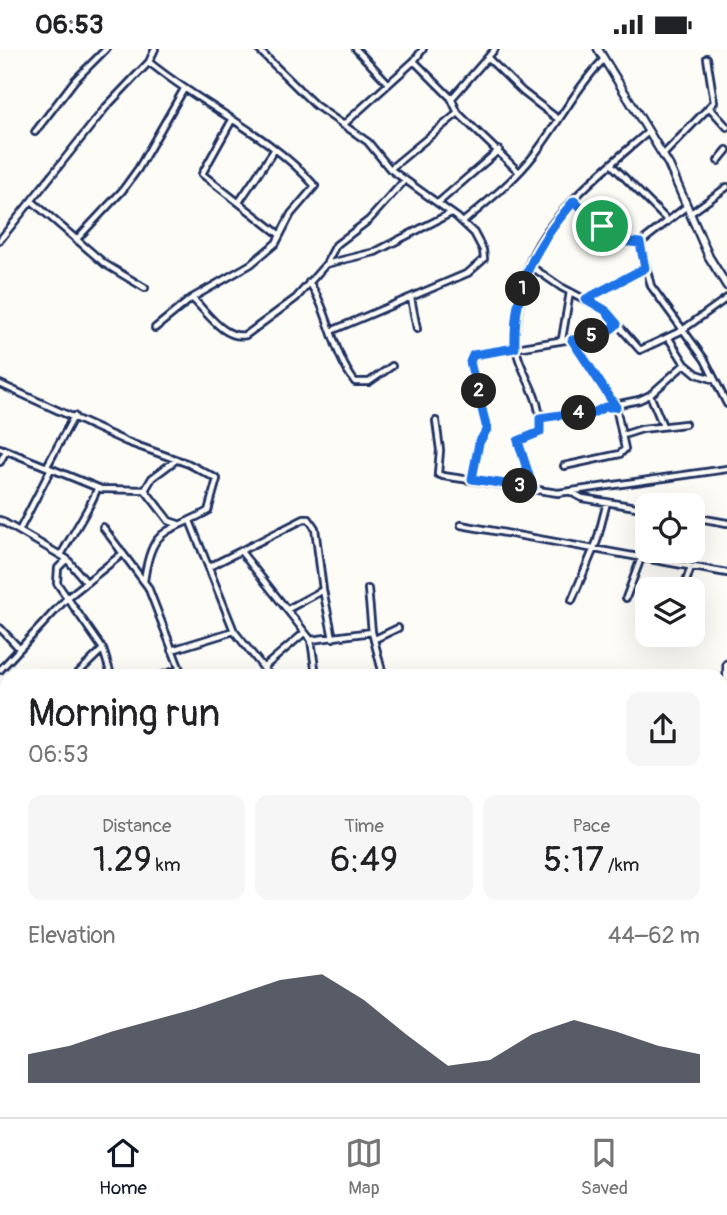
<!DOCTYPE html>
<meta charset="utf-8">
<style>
:root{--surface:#fff;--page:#f6f6f6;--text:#202124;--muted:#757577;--line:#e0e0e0;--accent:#111827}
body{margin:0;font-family:Pangolin,sans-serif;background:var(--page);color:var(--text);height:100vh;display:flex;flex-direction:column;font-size:26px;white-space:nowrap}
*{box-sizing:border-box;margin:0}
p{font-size:23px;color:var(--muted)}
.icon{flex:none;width:38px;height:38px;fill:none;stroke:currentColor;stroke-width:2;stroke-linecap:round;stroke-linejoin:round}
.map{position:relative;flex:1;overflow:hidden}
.details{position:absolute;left:0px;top:620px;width:728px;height:450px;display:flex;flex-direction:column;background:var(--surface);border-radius:21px 21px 0 0;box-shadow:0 7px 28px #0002}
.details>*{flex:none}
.fabs{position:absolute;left:635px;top:444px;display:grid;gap:14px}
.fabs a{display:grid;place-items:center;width:70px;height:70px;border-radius:14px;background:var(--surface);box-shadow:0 7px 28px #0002;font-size:35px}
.pin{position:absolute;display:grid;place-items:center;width:60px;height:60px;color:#fff;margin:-30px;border:4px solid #fff;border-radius:50%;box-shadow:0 2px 7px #0007}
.km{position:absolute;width:35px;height:35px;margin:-18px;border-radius:50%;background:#222;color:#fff;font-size:19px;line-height:35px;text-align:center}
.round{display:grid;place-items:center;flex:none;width:74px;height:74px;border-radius:14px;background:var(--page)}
.overview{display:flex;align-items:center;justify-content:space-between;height:119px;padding:0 28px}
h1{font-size:38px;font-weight:600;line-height:52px}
.metrics{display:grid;grid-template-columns:repeat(3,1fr);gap:10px;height:119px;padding:7px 28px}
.metrics div{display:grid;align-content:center;border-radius:14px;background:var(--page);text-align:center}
.metrics b{font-size:35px;font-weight:600}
.metrics small{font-size:19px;font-weight:400}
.metrics p{font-size:19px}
.chart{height:196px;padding:14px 28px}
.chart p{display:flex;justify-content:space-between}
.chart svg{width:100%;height:126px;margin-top:7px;fill:var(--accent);opacity:.7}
.status{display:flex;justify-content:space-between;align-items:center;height:49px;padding:0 35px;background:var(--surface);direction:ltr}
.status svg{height:19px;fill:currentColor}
.tab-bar{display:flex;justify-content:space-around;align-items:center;height:98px;border-top:2px solid var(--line);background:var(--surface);font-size:19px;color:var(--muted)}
.tab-bar a{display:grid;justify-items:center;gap:4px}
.tab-bar .current{color:var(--accent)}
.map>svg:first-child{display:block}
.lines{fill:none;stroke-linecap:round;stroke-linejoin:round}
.street-casing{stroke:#1b2f5e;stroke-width:10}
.secondary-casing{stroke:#1b2f5e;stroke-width:11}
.street{stroke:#fdfcf7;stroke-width:4.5}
.secondary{stroke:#fdfcf7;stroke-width:6}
.route-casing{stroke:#fff;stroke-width:14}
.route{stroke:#1a73e8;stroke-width:9}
</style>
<div class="status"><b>06:53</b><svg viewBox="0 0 49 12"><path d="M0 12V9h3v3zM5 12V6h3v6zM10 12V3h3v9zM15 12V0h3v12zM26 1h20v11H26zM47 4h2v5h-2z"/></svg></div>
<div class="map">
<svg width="727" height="1068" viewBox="0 0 727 1068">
<rect width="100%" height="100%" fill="#fdfcf7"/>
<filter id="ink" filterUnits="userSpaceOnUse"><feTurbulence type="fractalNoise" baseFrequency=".0143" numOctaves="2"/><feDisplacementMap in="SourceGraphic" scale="14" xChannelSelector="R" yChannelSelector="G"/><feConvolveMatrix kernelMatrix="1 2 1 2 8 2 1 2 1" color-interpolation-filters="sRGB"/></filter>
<g filter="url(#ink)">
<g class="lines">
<defs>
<path id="street" d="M258,0L315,56L368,93L390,120L457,168L474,184L483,201L484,210L468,224L331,282
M356,0L387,33
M488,9L523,43L558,70
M414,12L451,49L458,64L519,123
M149,13C202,57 270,85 315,137L291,165L276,194L251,215L192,249L155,279
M452,49L495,0
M709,58L727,78
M232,71L202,125L280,186
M343,76L414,12L423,0
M35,83L75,31L106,0
M663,106L714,53L707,9
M718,112L727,101
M611,115L668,172
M390,120L458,64
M574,152L620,192L640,194L687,157
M33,153L105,215L145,239
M239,153L275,100
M438,154L499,101
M691,164L727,138
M463,173C488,152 514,132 534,106C558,75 576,39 604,10
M0,191L106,58L149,13L155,0
M76,191L122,142L138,120L184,40
M640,194L651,237L705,311L727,355
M326,215L375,203L451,164
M529,216L561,238L605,261L640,301L681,282L727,249
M309,233C330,264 332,303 355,333H369L392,317
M192,249C207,263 224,291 246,286L296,249L326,215L336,196L369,171L404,132
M411,249L417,280
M586,250L645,219
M562,290L570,243
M685,315L697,325L715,331
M0,335L127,393L189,415L217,430L208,462C165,486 152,476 144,532
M650,346L663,377
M540,369L581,363L589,366L605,358L639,351L650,346L685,315L668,288
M436,372L440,401L438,425L443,427L558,444L727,420
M623,386L642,380L685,375
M0,399L101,440L145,441L169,472L178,475
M0,413L6,402
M47,417L74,367
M564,417L620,405L625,400L616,358L572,291
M472,430L479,394L487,380L471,318L473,306L608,284L617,275
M533,439L518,392L540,383C544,346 516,322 515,290C518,264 521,234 531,210C551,162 610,116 648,83
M145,441L152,429L176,411
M571,443L582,449L648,460
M693,468L727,474
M0,471L67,510L86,533
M190,472L234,582L269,626
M461,476L727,524
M103,478L148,538L182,626
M19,482L51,420
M242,504L311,591L316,626
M61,506C67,494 97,447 97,439
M67,510L58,519L57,534L103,600L111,626
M209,518L304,470H309L315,479L323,541L333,589
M368,540L372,583L383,626
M683,541L691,518
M626,549L641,509
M572,551L597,492L607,453
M288,560L323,541
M0,579L19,599
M375,590L398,579
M311,591L372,583
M172,601L234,582
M263,619L304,584
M0,621L67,549L122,505
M76,626L103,600
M163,626L180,620
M0,703L7,696
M0,747L7,753
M721,769L727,767
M721,777L727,781
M721,827L727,825
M0,890L7,885
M721,903L727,885
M0,916L7,931
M0,954L7,952
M721,975L727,970
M721,1018L727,1025
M721,1046L727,1041
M0,1055L5,1068
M41,1062L42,1068
M91,1062L93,1068
M137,1062L140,1068
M363,1062V1068
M403,1062L405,1068
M263,1064L306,1062
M158,1068V1062
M211,1068L212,1062
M606,1068L612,1062
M698,1068L704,1062"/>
<path id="secondary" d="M598,0L669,116L709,208L727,237
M727,615V652"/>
</defs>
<use href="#street" class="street-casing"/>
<use href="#secondary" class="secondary-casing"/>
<use href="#street" class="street"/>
<use href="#secondary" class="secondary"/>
</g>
</g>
<g class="lines" filter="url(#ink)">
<defs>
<path id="route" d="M574,152L620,192L640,194L645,219L586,250L605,261L617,275C605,288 589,288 572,291L616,358H605L589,366L581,363L540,369V383L518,392L533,439L472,430L479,394L487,380L470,313L473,306L515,299C513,236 535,197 574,152Z"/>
</defs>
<use href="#route" class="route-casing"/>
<use href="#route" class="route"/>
</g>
</svg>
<div class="fabs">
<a><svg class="icon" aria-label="locate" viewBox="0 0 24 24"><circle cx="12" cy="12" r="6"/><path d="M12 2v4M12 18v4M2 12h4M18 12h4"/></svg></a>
<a><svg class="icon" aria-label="layers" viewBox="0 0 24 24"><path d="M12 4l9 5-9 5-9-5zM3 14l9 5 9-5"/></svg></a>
</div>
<div class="pin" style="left:602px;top:177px;background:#1e9e55"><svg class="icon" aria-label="arrive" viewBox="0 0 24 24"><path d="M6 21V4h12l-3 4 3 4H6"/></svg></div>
<b class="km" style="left:523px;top:240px">1</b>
<b class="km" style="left:479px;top:342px">2</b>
<b class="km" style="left:520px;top:437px">3</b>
<b class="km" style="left:579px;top:364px">4</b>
<b class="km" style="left:592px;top:287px">5</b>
<section class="details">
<div class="overview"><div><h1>Morning run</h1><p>06:53</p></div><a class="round"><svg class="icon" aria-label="share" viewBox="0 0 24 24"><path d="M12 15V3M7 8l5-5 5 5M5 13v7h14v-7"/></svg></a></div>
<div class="metrics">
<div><p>Distance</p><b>1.29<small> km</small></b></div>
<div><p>Time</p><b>6:49</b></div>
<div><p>Pace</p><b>5:17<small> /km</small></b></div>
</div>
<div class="chart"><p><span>Elevation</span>44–62 m</p>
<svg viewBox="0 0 160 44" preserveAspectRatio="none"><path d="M0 44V34L10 31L20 26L30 22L40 18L50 13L60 8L70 6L80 15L90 27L100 38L110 36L120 27L130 22L140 26L150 31L160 34V44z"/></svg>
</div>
</section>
</div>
<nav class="tab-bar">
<a class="current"><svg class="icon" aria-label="home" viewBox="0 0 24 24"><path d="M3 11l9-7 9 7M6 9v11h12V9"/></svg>Home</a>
<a><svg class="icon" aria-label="map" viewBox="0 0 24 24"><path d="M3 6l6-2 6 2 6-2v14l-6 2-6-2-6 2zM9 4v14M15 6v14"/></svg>Map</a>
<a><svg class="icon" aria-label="saved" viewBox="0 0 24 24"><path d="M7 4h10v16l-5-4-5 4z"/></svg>Saved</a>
</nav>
